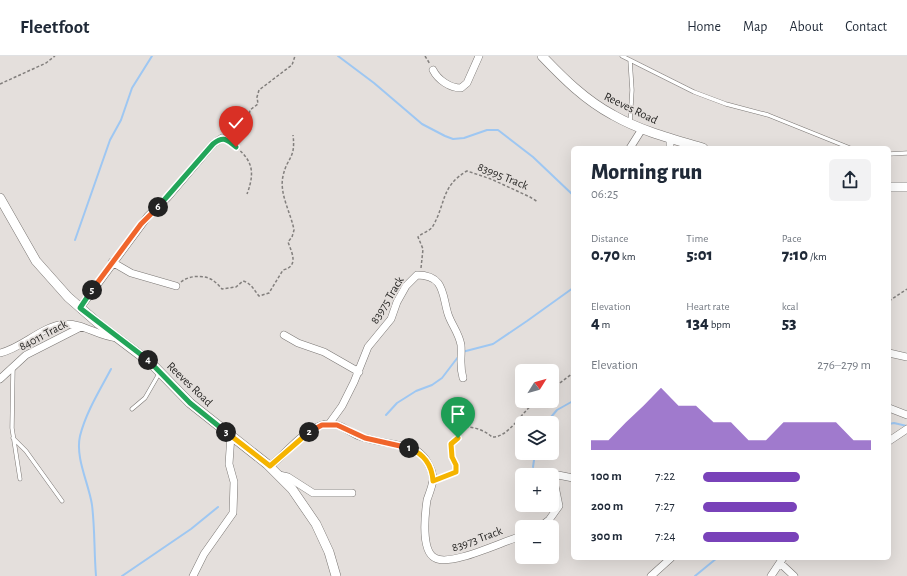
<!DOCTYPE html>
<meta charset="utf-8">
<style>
:root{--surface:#fff;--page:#f2f2f3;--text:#1f2937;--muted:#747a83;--line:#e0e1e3;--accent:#7942b9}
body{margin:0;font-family:"Alegreya Sans",sans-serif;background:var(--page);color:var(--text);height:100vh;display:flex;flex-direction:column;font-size:15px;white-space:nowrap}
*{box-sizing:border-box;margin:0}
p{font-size:13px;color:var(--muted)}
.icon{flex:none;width:22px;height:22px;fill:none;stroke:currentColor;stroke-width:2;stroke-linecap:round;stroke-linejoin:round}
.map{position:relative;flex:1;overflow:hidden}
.side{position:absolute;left:571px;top:90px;width:320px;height:414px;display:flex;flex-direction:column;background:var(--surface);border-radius:6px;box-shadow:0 4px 16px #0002}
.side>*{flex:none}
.needle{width:26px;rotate:53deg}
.buttons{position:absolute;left:515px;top:308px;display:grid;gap:8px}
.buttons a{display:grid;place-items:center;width:44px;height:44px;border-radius:6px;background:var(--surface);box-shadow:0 4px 16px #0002;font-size:20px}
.pin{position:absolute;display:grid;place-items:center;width:34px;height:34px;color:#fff;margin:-41px -17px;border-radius:50% 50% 50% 0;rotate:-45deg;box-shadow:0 0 4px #0007}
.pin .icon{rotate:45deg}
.km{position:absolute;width:20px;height:20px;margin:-10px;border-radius:50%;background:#222;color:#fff;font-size:11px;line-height:20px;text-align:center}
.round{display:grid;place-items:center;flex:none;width:42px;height:42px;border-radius:6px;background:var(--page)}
.overview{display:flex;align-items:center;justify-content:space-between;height:68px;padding:0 20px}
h1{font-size:22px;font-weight:800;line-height:30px}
.figures{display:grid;grid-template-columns:repeat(3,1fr);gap:6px;height:68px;padding:4px 20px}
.figures div{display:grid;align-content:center}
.figures b{font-size:17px;font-weight:800}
.figures small{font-size:11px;font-weight:400}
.figures p{font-size:11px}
.chart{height:112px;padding:8px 20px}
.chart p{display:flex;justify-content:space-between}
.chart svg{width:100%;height:72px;margin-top:4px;fill:var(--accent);opacity:.7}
ul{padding:0 20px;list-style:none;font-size:13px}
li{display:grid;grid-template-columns:64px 48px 1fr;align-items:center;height:30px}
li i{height:10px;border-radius:5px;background:var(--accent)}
header{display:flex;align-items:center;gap:24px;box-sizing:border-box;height:56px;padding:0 20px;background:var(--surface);border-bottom:1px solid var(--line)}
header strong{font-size:19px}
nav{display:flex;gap:22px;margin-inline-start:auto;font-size:14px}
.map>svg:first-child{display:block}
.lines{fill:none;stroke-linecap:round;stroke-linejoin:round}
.stream{stroke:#9ec7f2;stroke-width:2}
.service-casing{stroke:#7a7673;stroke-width:4.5}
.minor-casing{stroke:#7a7673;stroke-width:8}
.tertiary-casing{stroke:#7a7673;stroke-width:10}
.path{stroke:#827f7d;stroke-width:1.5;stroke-dasharray:3 2;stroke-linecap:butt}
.service{stroke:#fff;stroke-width:3.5}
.minor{stroke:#fff;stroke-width:7}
.tertiary{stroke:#fff;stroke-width:9}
.split-1-casing{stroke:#fff;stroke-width:8}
.split-2-casing{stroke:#fff;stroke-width:8}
.split-3-casing{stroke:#fff;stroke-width:8}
.split-4-casing{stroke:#fff;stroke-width:8}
.split-5-casing{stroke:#fff;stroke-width:8}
.split-6-casing{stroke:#fff;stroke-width:8}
.split-7-casing{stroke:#fff;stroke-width:8}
.split-1{stroke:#f5b400;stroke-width:5}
.split-2{stroke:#f0652b;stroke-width:5}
.split-3{stroke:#f5b400;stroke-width:5}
.split-4{stroke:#22a559;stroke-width:5}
.split-5{stroke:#22a559;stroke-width:5}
.split-6{stroke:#f0652b;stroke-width:5}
.split-7{stroke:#22a559;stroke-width:5}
.labels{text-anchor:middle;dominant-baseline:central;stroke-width:3.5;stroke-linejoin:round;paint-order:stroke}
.street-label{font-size:12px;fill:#292826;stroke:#e4dfdc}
</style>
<header>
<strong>Fleetfoot</strong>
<nav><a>Home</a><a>Map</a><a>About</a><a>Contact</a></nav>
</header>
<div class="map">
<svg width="907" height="520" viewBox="0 0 907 520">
<rect width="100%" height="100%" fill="#e4dfdc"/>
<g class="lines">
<path class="stream" d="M338,0L374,27L422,68L445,80L453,83L464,82L487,74H498L533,101L573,139
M75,184L110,84L121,64L132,32L152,0
M462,296L493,288L527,265L573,232
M386,359L397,347L416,335L432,329L442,322L458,301
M546,367L557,354L573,345
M889,368L894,367L907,370
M533,411L535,397
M96,520C94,496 95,473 92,449C89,428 75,402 80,380C86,356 100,334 111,313
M122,520L191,473L218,451
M695,520L717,502"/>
<defs>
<path id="service" d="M622,0L694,36L726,48L768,59L850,92
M630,4L632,34L630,67
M889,98L907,97
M13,312L12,372L20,423
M132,353L145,342L160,316
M13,382L26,395L62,445"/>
<path id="minor" d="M433,14C438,24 450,32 461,32L467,27L479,0
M670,82V92
M630,92L642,73
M112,206L131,217L176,230
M80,252L148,160L168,141L213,88L222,82
M284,279L298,287L324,296L359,316
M0,297C23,292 41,270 65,268C83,267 99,281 118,282
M889,297L907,301
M0,323L26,299L81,271
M889,352L907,359
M329,368L342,350L354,326L368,291L391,263L397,246L406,230L417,219C445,219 442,239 448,258C451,268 459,277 461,289C462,302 459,308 463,322
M889,385L907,373
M270,410C287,397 301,376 322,369C337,364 347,375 359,380C377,387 398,387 415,394C420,396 423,400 426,404C430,410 433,417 433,424C432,431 429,438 427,444C425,458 421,495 435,502C451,511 503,485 522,480
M279,419L288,421L313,437H352
M540,471L549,464L559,450L554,425L555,420L558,419L573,422
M780,507L794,520
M193,520L204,498L233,457L234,426L229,408L231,379
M651,520L671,502
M771,520L783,502"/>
<path id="tertiary" d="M542,0C563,22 585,44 613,59C641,75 672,83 703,92
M889,131H907
M0,142L36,205L68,241L99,268L152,308L190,347L267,408L292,433L316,468L329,496L336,520"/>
</defs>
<use href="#service" class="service-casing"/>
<use href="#minor" class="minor-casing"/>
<use href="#tertiary" class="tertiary-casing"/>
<path class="path" d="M425,0L430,8
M0,28L46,7L55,0
M227,76L234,68L249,60L250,54L258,48L257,41L259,34L292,9L295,0
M229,85C250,102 257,111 247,138
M421,212L423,193L418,181C422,177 430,175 433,170C446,147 441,130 467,115L491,123L530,141L538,146
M181,226C189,219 207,218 215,226C218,228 220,231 222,233L236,231L243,225C251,227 254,234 259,240L269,237L283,214C299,210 292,197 288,186L292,181L294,174C291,157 279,138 283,120C287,101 296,103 293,79
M889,245L907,233
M552,333L573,317
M440,423L456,416V409L452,401L451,388L458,382C457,363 484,373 492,381C510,382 523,352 538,345"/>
<use href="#service" class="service"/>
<use href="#minor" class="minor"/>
<use href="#tertiary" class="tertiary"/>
</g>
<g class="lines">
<defs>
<path id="split-1" d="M409,392C424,398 432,409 433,425L456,416V409L452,401L451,388L458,382"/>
<path id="split-2" d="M309,376L322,369H337L365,382L409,392"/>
<path id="split-3" d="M226,376L270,410L309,376"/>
<path id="split-4" d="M148,304L190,347L226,376"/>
<path id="split-5" d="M92,234L80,252L148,304"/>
<path id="split-6" d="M92,234L141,168L158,151"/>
<path id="split-7" d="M158,151L213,88C223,80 227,83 236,91"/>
</defs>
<use href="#split-1" class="split-1-casing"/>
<use href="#split-2" class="split-2-casing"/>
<use href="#split-3" class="split-3-casing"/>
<use href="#split-4" class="split-4-casing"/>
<use href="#split-5" class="split-5-casing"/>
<use href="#split-6" class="split-6-casing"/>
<use href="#split-7" class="split-7-casing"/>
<use href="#split-1" class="split-1"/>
<use href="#split-2" class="split-2"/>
<use href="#split-3" class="split-3"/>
<use href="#split-4" class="split-4"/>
<use href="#split-5" class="split-5"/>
<use href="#split-6" class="split-6"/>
<use href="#split-7" class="split-7"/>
</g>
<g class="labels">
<g class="street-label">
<text transform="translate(631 52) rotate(26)">Reeves Road</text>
<text transform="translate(503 120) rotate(22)">83995 Track</text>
<text transform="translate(387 244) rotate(-59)">83975 Track</text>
<text transform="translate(43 279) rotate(-28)">84011 Track</text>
<text transform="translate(190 328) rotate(44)">Reeves Road</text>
<text transform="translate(477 483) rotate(-20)">83973 Track</text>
</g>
</g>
</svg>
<div class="buttons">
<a><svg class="needle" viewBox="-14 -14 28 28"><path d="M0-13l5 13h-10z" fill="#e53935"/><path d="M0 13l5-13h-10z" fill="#747a83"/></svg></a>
<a><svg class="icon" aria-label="layers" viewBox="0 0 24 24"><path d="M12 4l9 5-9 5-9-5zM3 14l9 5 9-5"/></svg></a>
<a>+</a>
<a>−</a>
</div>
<div class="pin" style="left:458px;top:382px;background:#1e9e55"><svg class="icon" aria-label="arrive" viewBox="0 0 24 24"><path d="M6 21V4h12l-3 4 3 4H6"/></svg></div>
<div class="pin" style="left:236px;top:91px;background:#d93025"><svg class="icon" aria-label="check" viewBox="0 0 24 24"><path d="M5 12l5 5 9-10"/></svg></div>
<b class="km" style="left:409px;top:392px">1</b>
<b class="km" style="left:309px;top:376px">2</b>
<b class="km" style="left:226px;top:376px">3</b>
<b class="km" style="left:148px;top:304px">4</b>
<b class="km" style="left:92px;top:234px">5</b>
<b class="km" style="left:158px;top:151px">6</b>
<section class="side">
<div class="overview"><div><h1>Morning run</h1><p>06:25</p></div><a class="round"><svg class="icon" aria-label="share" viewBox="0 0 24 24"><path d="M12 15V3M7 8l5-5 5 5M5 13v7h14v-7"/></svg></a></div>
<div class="figures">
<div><p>Distance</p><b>0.70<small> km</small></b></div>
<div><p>Time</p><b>5:01</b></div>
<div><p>Pace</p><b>7:10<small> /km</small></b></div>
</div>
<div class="figures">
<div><p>Elevation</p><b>4<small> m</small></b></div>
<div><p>Heart rate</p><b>134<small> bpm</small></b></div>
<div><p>kcal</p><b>53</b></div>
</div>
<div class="chart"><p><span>Elevation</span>276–279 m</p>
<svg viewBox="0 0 160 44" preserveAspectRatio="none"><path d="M0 44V38L10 38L20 27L30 17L40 6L50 17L60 17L70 27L80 27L90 38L100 38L110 27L120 27L130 27L140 27L150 38L160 38V44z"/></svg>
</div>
<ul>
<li><b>100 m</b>7:22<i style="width:58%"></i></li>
<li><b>200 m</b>7:27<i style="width:56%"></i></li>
<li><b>300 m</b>7:24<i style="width:57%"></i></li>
</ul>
</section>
</div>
